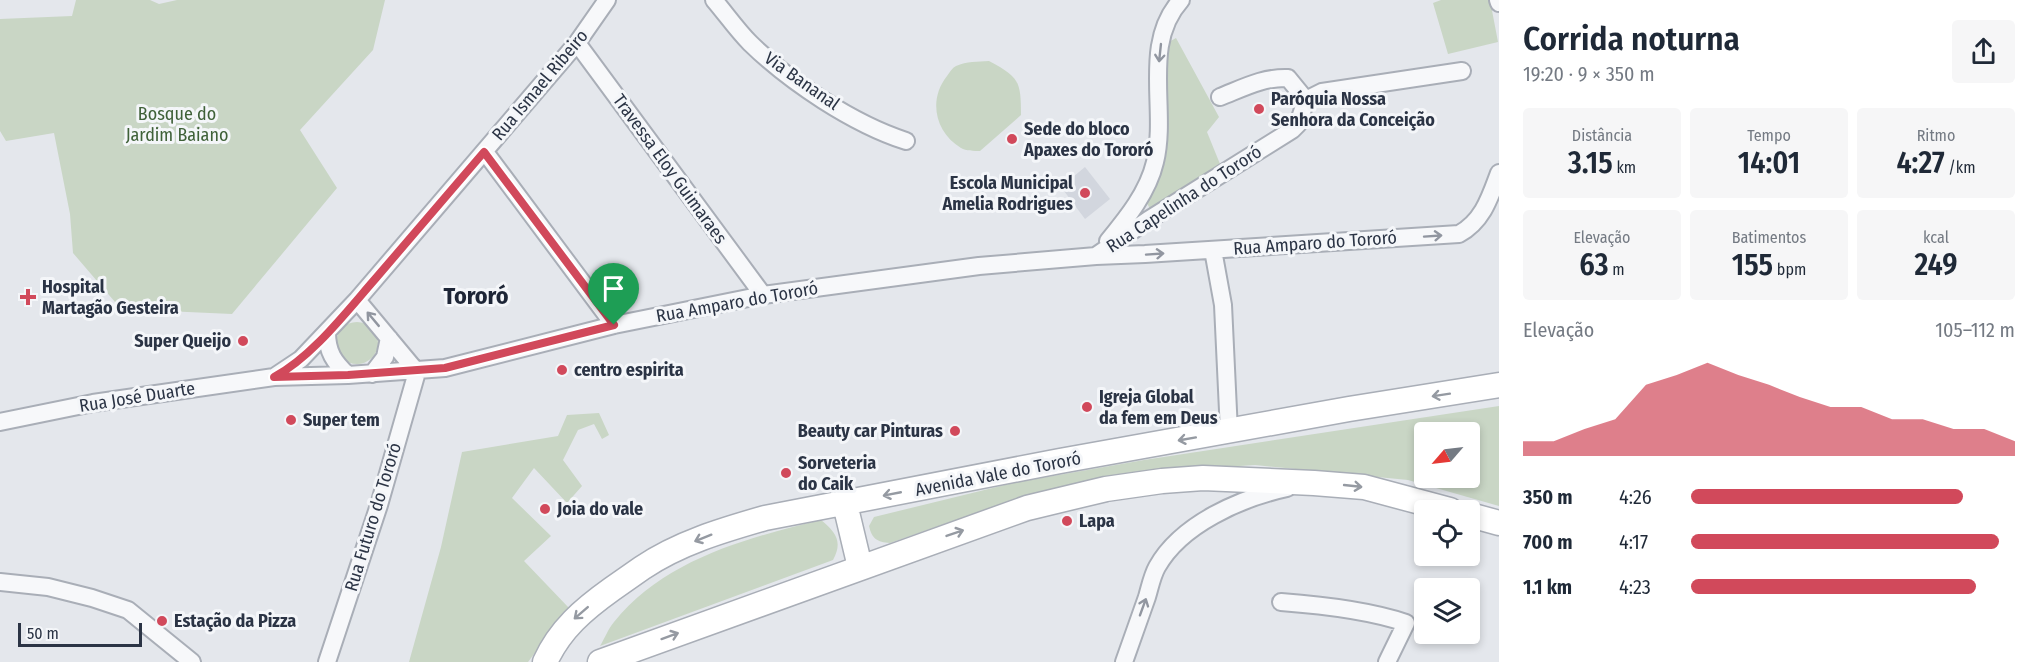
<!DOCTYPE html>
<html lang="pt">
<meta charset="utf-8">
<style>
:root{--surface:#fff;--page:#f6f6f7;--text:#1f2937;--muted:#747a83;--accent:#d1495b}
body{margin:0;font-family:"Fira Sans Condensed",sans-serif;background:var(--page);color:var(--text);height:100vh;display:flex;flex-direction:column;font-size:22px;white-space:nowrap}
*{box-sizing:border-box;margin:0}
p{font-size:20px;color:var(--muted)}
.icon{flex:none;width:33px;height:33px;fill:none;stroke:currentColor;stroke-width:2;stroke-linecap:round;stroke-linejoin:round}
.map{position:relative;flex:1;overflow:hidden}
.side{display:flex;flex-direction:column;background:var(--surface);width:540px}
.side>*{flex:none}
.needle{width:39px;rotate:242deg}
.fabs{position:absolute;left:1414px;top:422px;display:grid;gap:12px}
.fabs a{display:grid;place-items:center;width:66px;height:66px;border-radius:6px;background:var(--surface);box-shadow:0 3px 9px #0003;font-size:30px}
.scale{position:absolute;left:18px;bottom:15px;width:124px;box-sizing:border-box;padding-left:6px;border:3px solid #2b3445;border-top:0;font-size:16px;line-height:21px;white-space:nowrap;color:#2b3445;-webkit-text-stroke:4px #f4f6f9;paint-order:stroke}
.pin{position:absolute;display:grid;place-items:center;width:51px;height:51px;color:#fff;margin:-62px -26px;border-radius:50% 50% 50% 0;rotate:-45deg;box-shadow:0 0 6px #0007}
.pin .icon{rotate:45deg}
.round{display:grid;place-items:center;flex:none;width:63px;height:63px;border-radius:6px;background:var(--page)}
.overview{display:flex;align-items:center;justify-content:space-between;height:102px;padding:0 24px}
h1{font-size:33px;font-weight:600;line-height:45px}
.figures{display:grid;grid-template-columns:repeat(3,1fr);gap:9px;height:102px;padding:6px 24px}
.figures div{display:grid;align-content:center;border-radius:6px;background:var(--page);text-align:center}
.figures b{font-size:30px;font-weight:600}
.figures small{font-size:16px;font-weight:400}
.figures p{font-size:16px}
.chart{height:168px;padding:12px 24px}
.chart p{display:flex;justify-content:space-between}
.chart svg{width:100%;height:108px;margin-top:6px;fill:var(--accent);opacity:.7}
ul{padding:0 24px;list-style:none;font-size:20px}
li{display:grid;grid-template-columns:96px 72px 1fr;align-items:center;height:45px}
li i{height:15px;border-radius:8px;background:var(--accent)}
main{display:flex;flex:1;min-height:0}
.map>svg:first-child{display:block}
.built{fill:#d2d6de}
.green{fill:#c9d6c5;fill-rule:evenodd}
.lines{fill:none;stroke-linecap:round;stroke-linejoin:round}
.street-casing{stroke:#a9aeb7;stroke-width:20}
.secondary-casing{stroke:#a9aeb7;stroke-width:27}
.street{stroke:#f7f8fa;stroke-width:16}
.secondary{stroke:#fff;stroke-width:24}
.oneway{stroke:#9196a0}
.oneway2{stroke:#959aa2}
.route-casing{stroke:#fff;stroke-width:12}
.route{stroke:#d1495b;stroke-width:8}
.poi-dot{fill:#d1495b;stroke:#f4f6f9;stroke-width:2}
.labels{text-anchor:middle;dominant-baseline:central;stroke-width:6;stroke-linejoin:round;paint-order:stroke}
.street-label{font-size:18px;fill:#2b3445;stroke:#f4f6f9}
.poi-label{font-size:18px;font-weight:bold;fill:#2b3445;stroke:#f4f6f9;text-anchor:start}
.park-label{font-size:18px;fill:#3f6138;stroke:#f4f6f9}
.district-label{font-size:24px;font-weight:bold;fill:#1d2536;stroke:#f4f6f9}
</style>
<main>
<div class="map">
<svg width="1499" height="662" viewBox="0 0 1499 662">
<rect width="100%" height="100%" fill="#e4e7ec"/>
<path class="built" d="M1085,167L1110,199L1085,219L1061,187Z"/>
<path class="green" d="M76,0H150L159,4L177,0H385L373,50L300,130L337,188L232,314L121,309L73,253L70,214L54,133L6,141L0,131V19L72,16Z
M1441,0H1490L1498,42L1448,54L1433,3Z
M1176,38L1219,117L1207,132L1220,164L1150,209L1146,201L1156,187L1165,162L1167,43Z
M989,61C1019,77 1021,81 1021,115L980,151C974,151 966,151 961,148C935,132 928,100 947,76C950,72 952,68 956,66C967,61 977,62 989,61Z
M336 343a21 21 0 1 1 42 0a21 21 0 1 1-42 0Z
M1499,406V506L1408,480L1255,465L1147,472L1016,499L890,543C877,542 872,539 869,526L874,517L1013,483L1144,460ZM1425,432H1470V477H1425Z
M599,413L609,435L602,439L594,424L578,430L563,460L582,486L567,503L534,468L512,498L551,536L524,561L569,608L528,662H409L441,547L462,452L558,436L567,415Z
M821,520C836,532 843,542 833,560L600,646C605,638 608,629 614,622C664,560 746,538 821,520Z"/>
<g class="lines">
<defs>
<path id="street" d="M714,0C726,14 737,30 750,43C790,82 853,124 906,141
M1498,0L1499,3
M577,43L763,295
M1220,97C1243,88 1263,77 1288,78L1306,100
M485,152L614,325
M1108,241C1127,218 1148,192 1155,162C1168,109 1141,44 1181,0
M1213,250L1223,305L1229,432
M1097,255L1148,220L1292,130L1298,124L1306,100L1322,92L1462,71
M357,300L417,372
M327,332C327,352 334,362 348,375
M372,374L385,357L389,338
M274,377L301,359L357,300L577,43L607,0
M0,422L93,403L274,377L348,375L445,368L614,325L763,295L979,266L1096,256L1145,254L1459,234C1483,221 1490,197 1499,173
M0,582L48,587L92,598L128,610L192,662
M1281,602C1321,605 1368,610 1406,623L1387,662
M327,662L379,505L417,372
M1124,662C1132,640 1139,619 1147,597C1150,587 1152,576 1157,567C1181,524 1241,498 1287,488"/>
<path id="secondary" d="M845,504L860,567
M1470,515L1499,523
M545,662C560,629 584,609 612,589C622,582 632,575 642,568C679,543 723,530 765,518L1060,461L1349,409L1499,385
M600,662L1027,508L1106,489L1162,481L1203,478L1314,483L1364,487L1450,510"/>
</defs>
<use href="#street" class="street-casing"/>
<use href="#secondary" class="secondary-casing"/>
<use href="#street" class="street"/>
<use href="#secondary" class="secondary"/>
</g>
<defs><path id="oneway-shaft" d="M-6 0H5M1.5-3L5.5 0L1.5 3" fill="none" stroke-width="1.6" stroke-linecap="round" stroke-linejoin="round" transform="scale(1.5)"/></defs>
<g class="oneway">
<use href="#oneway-shaft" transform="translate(1160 53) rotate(96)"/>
<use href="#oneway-shaft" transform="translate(1433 236) rotate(-4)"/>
<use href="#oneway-shaft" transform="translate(1155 254) rotate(-4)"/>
<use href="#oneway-shaft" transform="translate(373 319) rotate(-130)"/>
<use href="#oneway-shaft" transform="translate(1143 607) rotate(-70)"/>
</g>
<g class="oneway2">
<use href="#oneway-shaft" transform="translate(1441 395) rotate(171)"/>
<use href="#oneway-shaft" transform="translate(1187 439) rotate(170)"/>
<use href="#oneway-shaft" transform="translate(1353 486) rotate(6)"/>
<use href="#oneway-shaft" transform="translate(892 494) rotate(169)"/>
<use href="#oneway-shaft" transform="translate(955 533) rotate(-19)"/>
<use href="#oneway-shaft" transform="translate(703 538) rotate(158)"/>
<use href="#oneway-shaft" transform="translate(581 613) rotate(139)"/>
<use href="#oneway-shaft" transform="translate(670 636) rotate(-20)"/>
</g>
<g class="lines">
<defs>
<path id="route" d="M484,152L614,325L445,368L348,375L274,377C312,357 347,311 376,278C412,236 448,194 484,152Z"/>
</defs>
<use href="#route" class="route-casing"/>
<use href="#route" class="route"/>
</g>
<g class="poi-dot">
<circle cx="1259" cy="109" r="6"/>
<circle cx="1012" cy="139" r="6"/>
<circle cx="1085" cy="193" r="6"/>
<path d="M25 288h6v6h6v6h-6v6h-6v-6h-6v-6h6z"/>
<circle cx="243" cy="341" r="6"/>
<circle cx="562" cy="370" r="6"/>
<circle cx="1087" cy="407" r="6"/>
<circle cx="291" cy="420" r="6"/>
<circle cx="955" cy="431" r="6"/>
<circle cx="786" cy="473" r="6"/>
<circle cx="545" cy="509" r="6"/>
<circle cx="1067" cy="521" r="6"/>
<circle cx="162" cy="621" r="6"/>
</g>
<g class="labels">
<g class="street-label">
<text transform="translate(802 81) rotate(35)">Via Bananal</text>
<text transform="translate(540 85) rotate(-50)">Rua Ismael Ribeiro</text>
<text transform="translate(670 169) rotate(54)">Travessa Eloy Guimaraes</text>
<text transform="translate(1184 199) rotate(-33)">Rua Capelinha do Tororó</text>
<text transform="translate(1315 243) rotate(-4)">Rua Amparo do Tororó</text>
<text transform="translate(737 302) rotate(-10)">Rua Amparo do Tororó</text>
<text transform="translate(137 397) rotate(-9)">Rua José Duarte</text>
<text transform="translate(998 474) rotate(-11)">Avenida Vale do Tororó</text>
<text transform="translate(373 517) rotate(-73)">Rua Futuro do Tororó</text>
</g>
<g class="poi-label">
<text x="1271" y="99">Paróquia Nossa<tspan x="1271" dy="21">Senhora da Conceição</tspan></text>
<text x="1024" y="129">Sede do bloco<tspan x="1024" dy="21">Apaxes do Tororó</tspan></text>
<text x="1073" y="183" text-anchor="end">Escola Municipal<tspan x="1073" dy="21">Amelia Rodrigues</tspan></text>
<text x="42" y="287">Hospital<tspan x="42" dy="21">Martagão Gesteira</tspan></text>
<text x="231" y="341" text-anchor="end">Super Queijo</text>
<text x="574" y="370">centro espirita</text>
<text x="1099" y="397">Igreja Global<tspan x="1099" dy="21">da fem em Deus</tspan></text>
<text x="303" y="420">Super tem</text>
<text x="943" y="431" text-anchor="end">Beauty car Pinturas</text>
<text x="798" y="463">Sorveteria<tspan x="798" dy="21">do Caik</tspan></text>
<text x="557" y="509">Joia do vale</text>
<text x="1079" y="521">Lapa</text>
<text x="174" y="621">Estação da Pizza</text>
</g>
<g class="park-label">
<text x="177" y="114">Bosque do<tspan x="177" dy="21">Jardim Baiano</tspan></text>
</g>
<g class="district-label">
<text x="476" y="296">Tororó</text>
</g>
</g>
</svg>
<div class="fabs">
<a><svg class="needle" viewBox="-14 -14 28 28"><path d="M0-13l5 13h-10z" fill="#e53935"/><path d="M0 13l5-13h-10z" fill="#747a83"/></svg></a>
<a><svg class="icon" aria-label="locate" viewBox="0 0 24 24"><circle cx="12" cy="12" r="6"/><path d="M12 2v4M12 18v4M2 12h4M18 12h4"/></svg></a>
<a><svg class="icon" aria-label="layers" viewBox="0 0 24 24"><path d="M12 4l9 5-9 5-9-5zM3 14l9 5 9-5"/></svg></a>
</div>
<div class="scale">50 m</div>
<div class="pin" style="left:614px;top:325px;background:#1e9e55"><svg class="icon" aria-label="arrive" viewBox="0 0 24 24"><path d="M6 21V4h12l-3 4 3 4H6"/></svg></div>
</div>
<section class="side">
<div class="overview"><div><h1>Corrida noturna</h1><p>19:20 · 9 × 350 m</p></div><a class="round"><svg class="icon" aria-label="share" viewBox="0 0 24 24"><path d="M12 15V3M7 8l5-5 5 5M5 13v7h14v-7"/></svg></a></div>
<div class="figures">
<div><p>Distância</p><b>3.15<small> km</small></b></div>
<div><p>Tempo</p><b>14:01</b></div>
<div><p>Ritmo</p><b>4:27<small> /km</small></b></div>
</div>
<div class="figures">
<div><p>Elevação</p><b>63<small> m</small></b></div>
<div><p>Batimentos</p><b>155<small> bpm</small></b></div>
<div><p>kcal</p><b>249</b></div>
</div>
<div class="chart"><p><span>Elevação</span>105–112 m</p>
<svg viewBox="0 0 160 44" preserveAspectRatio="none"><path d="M0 44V38L10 38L20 33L30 29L40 15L50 11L60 6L70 11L80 15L90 20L100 24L110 24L120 29L130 29L140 33L150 33L160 38V44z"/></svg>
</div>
<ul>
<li><b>350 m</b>4:26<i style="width:84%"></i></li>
<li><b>700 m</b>4:17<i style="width:95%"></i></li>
<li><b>1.1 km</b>4:23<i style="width:88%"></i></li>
</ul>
</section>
</main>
